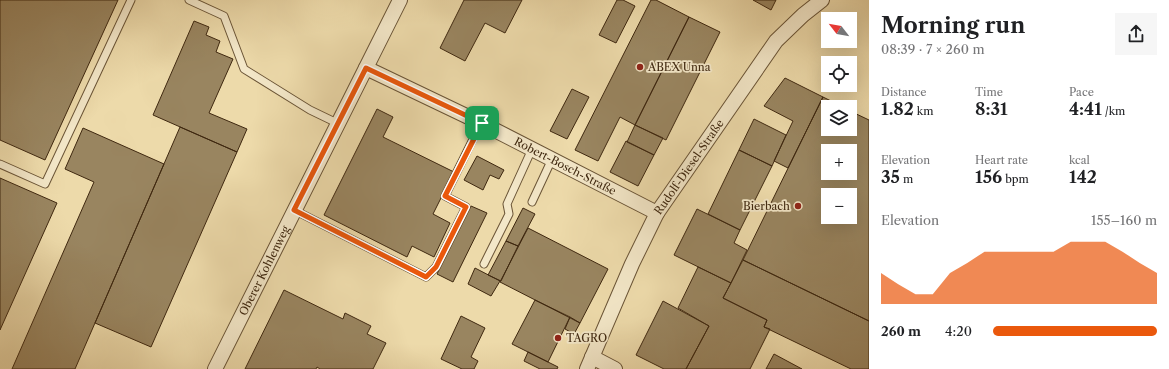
<!DOCTYPE html>
<meta charset="utf-8">
<style>
:root{--surface:#fff;--page:#f6f6f6;--text:#202124;--muted:#757577;--accent:#ea580c}
body{margin:0;font-family:"Libre Caslon Text",serif;background:var(--page);color:var(--text);height:100vh;display:flex;flex-direction:column;font-size:15px;white-space:nowrap}
*{box-sizing:border-box;margin:0}
p{font-size:13px;color:var(--muted)}
.icon{flex:none;width:22px;height:22px;fill:none;stroke:currentColor;stroke-width:2;stroke-linecap:round;stroke-linejoin:round}
.map{position:relative;flex:1;overflow:hidden}
.drawer{display:flex;flex-direction:column;background:var(--surface);width:300px}
.drawer>*{flex:none}
.needle{width:26px;rotate:301deg}
.fabs{position:absolute;left:821px;top:12px;display:grid;gap:8px}
.fabs a{display:grid;place-items:center;width:36px;height:36px;border-radius:0px;background:var(--surface);box-shadow:0 4px 16px #0002;font-size:20px}
.pin{position:absolute;display:grid;place-items:center;width:34px;height:34px;color:#fff;margin:-17px;border-radius:8px;box-shadow:0 2px 6px #0006}
.round{display:grid;place-items:center;flex:none;width:42px;height:42px;border-radius:0px;background:var(--page)}
.summary{display:flex;align-items:center;justify-content:space-between;height:68px;padding:0 12px}
h1{font-size:22px;font-weight:800;line-height:30px}
.metrics{display:grid;grid-template-columns:repeat(3,1fr);gap:6px;height:68px;padding:4px 12px}
.metrics div{display:grid;align-content:center}
.metrics b{font-size:17px;font-weight:800}
.metrics small{font-size:11px;font-weight:400}
.metrics p{font-size:11px}
.chart{height:112px;padding:8px 12px}
.chart p{display:flex;justify-content:space-between}
.chart svg{width:100%;height:72px;margin-top:4px;fill:var(--accent);opacity:.7}
ul{padding:0 12px;list-style:none;font-size:13px}
li{display:grid;grid-template-columns:64px 48px 1fr;align-items:center;height:30px}
li i{height:10px;border-radius:5px;background:var(--accent)}
main{display:flex;flex:1;min-height:0}
.map>svg:first-child{display:block}
.building{fill:#998560;stroke:#3f2810;fill-rule:evenodd}
.lines{fill:none;stroke-linecap:round;stroke-linejoin:round}
.lane-casing{stroke:#6a5436;stroke-width:9}
.street-casing{stroke:#6a5436;stroke-width:16}
.lane{stroke:#f3e7c8;stroke-width:7}
.street{stroke:#f3e7c8;stroke-width:14}
.route-casing{stroke:#fff;stroke-width:8}
.route{stroke:#ea580c;stroke-width:5}
.poi-dot{fill:#8f2418;stroke:#f3e7c8;stroke-width:1.5}
.labels{text-anchor:middle;dominant-baseline:central;stroke-width:3.5;stroke-linejoin:round;paint-order:stroke}
.poi-label{font-size:11px;fill:#3f2810;stroke:#f3e7c8;text-anchor:start}
.street-label{font-size:11px;fill:#3f2810;stroke:#f3e7c8}
</style>
<main>
<div class="map">
<svg width="869" height="369" viewBox="0 0 869 369">
<rect width="100%" height="100%" fill="#eddaaa"/>
<filter id="stains"><feTurbulence type="fractalNoise" baseFrequency=".005" numOctaves="4"/><feColorMatrix values="0 0 0 0 .2 0 0 0 0 .09 0 0 0 0 .02 0 0 0 .5 -.17"/></filter>
<radialGradient id="worn" r=".72"><stop offset=".6" stop-color="#630" stop-opacity="0"/><stop offset="1" stop-color="#630" stop-opacity=".3"/></radialGradient>
<path class="building" d="M0,0H118L45,160L0,140Z
M464,0H522L505,33L485,23L465,61L440,48Z
M617,0H623L635,6L616,43L599,35Z
M651,0H656L689,17L635,125L620,117L598,161L575,150Z
M753,0H776L771,10Z
M689,17L720,32L666,140L635,125Z
M194,21L209,27L206,35L220,41L216,52L233,59L209,113L247,129L237,152L153,115Z
M785,78L823,97L788,168L774,161L793,121L764,106Z
M572,89L589,97L567,139L550,131Z
M823,97L843,107H828V129H850V111L869,120V321L743,260ZM828,151H850V173H828ZM828,195H850V217H828Z
M377,109L393,117L383,137L454,172L433,214L450,223L434,257L412,246L407,257L324,215Z
M754,119L786,135L772,166L739,150Z
M635,125L663,138L654,155L627,142Z
M180,127L237,152L151,347L95,323Z
M83,128L164,164L75,369H12L94,182L65,169Z
M626,141L654,155L638,186L610,172Z
M739,150L772,166L740,230L708,214Z
M477,156L504,170L499,179L490,175L483,190L464,180Z
M0,178L57,203L0,330Z
M471,206L487,213L453,282L437,274Z
M523,208L535,214L518,246L506,241Z
M697,209L740,230L734,243L747,250L731,283L674,255Z
M528,228L608,269L580,323L500,282Z
M506,241L518,246L501,281L488,275Z
M743,260L869,321V369H851L764,327L767,320L723,298Z
M698,267L731,283L723,298L767,320L764,327L770,329L750,369H686L709,326L678,308Z
M475,268L500,281L491,296L468,284Z
M284,290L343,319L345,313L371,326L367,334L386,343L373,369H320L317,367L316,369H245Z
M535,300L570,317L548,362L512,344Z
M663,301L709,326L686,369H664L636,355Z
M461,316L485,328L471,357L478,361L474,369H462L441,359Z
M570,317L580,323L574,334L565,329Z
M528,352L558,367L557,369H540L524,361Z
M774,354L802,369H766Z"/>
<g class="lines">
<defs>
<path id="lane" d="M189,0L224,16L244,69L310,110L337,123
M0,164L45,184L131,0
M532,202L552,159
M294,210L426,277L436,267L466,207L445,196L481,123
M484,264L509,214L507,204L532,149"/>
<g id="street">
<path id="s1" d="M366,68L481,123L657,213"/>
<path d="M592,357L615,369"/>
<path id="s2" d="M215,369L400,0"/>
<path id="s3" d="M587,369L632,264L657,213L776,41L803,15L822,0"/>
</g>
</defs>
<use href="#lane" class="lane-casing"/>
<use href="#street" class="street-casing"/>
<use href="#lane" class="lane"/>
<use href="#street" class="street"/>
</g>
<g class="lines">
<defs>
<path id="route" d="M366,68L482,123L445,196L466,207L436,267L426,277L294,210Z"/>
</defs>
<use href="#route" class="route-casing"/>
<use href="#route" class="route"/>
</g>
<g class="poi-dot">
<circle cx="640" cy="67" r="4"/>
<circle cx="798" cy="206" r="4"/>
<circle cx="558" cy="338" r="4"/>
</g>
<g class="labels">
<g class="poi-label">
<text x="648" y="67">ABEX Unna</text>
<text x="790" y="206" text-anchor="end">Bierbach</text>
<text x="566" y="338">TAGRO</text>
</g>
<g class="street-label">
<text stroke="none"><textPath href="#s1" startOffset="222">Robert-Bosch-Straße</textPath></text>
<text stroke="none"><textPath href="#s3" startOffset="227">Rudolf-Diesel-Straße</textPath></text>
<text stroke="none"><textPath href="#s2" startOffset="110">Oberer Kohlenweg</textPath></text>
</g>
</g>
<rect width="100%" height="100%" filter="url(#stains)"/>
<rect width="100%" height="100%" fill="url(#worn)"/>
</svg>
<div class="fabs">
<a><svg class="needle" viewBox="-14 -14 28 28"><path d="M0-13l5 13h-10z" fill="#e53935"/><path d="M0 13l5-13h-10z" fill="#757577"/></svg></a>
<a><svg class="icon" aria-label="locate" viewBox="0 0 24 24"><circle cx="12" cy="12" r="6"/><path d="M12 2v4M12 18v4M2 12h4M18 12h4"/></svg></a>
<a><svg class="icon" aria-label="layers" viewBox="0 0 24 24"><path d="M12 4l9 5-9 5-9-5zM3 14l9 5 9-5"/></svg></a>
<a>+</a>
<a>−</a>
</div>
<div class="pin" style="left:482px;top:123px;background:#1e9e55"><svg class="icon" aria-label="arrive" viewBox="0 0 24 24"><path d="M6 21V4h12l-3 4 3 4H6"/></svg></div>
</div>
<section class="drawer">
<div class="summary"><div><h1>Morning run</h1><p>08:39 · 7 × 260 m</p></div><a class="round"><svg class="icon" aria-label="share" viewBox="0 0 24 24"><path d="M12 15V3M7 8l5-5 5 5M5 13v7h14v-7"/></svg></a></div>
<div class="metrics">
<div><p>Distance</p><b>1.82<small> km</small></b></div>
<div><p>Time</p><b>8:31</b></div>
<div><p>Pace</p><b>4:41<small> /km</small></b></div>
</div>
<div class="metrics">
<div><p>Elevation</p><b>35<small> m</small></b></div>
<div><p>Heart rate</p><b>156<small> bpm</small></b></div>
<div><p>kcal</p><b>142</b></div>
</div>
<div class="chart"><p><span>Elevation</span>155–160 m</p>
<svg viewBox="0 0 160 44" preserveAspectRatio="none"><path d="M0 44V25L10 32L20 38L30 38L40 25L50 19L60 12L70 12L80 12L90 12L100 12L110 6L120 6L130 6L140 12L150 19L160 25V44z"/></svg>
</div>
<ul>
<li><b>260 m</b>4:20<i style="width:100%"></i></li>
</ul>
</section>
</main>
